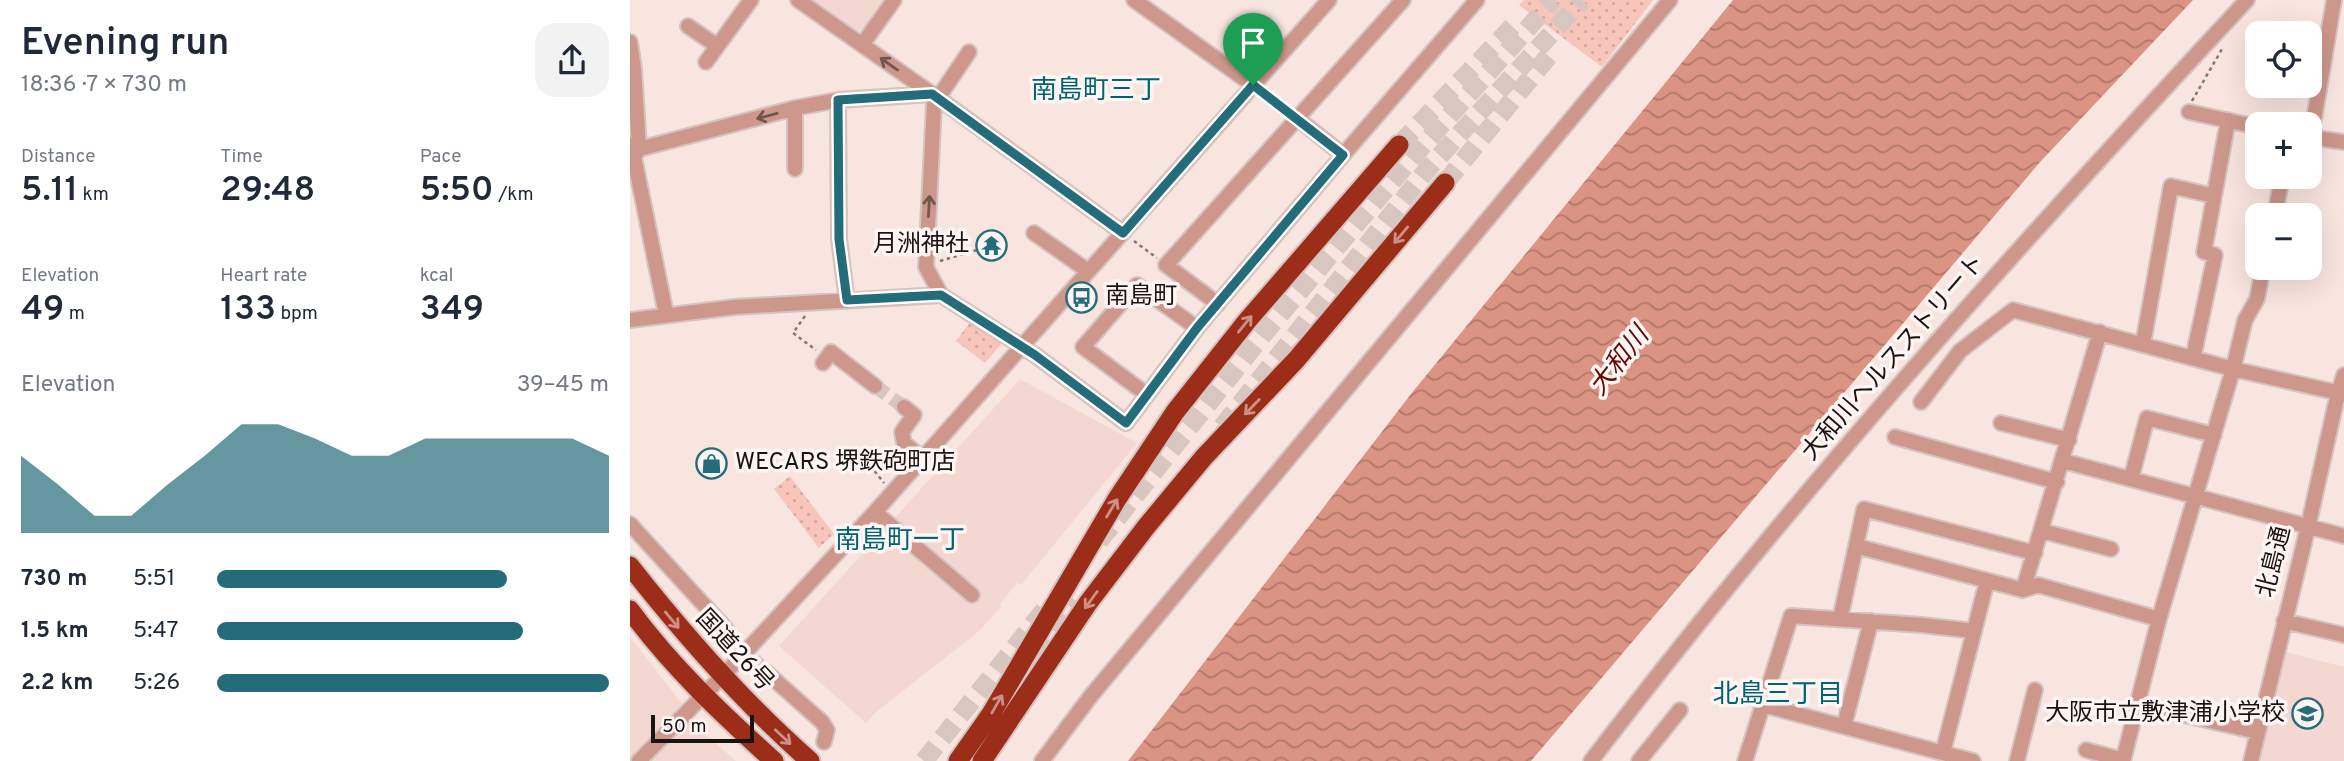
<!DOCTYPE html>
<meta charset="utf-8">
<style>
:root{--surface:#fff;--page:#f2f2f3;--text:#1f2937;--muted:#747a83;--accent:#256c7a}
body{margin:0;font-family:Overpass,"Noto Sans JP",sans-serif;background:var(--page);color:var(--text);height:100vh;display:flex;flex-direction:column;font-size:26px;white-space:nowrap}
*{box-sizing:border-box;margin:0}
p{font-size:23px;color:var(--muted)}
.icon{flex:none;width:38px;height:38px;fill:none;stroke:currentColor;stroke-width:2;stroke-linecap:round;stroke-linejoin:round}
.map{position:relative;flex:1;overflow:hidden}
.drawer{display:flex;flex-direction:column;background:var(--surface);width:630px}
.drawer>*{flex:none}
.controls{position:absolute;left:1615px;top:21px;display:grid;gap:14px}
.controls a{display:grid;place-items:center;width:77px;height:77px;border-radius:14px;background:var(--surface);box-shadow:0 7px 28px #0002;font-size:35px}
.scale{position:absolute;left:21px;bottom:18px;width:103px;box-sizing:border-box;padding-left:7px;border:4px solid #1a1311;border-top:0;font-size:19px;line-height:24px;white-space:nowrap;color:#1a1311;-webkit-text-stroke:5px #fdf5f3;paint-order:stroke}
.pin{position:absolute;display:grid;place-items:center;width:60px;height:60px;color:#fff;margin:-72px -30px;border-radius:50% 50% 50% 0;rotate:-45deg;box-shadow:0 0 7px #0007}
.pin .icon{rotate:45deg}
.round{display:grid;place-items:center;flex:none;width:74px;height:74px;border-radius:21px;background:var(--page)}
.headline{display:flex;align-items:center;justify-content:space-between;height:119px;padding:0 21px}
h1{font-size:38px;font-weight:600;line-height:52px}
.metrics{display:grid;grid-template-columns:repeat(3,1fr);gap:10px;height:119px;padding:7px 21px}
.metrics div{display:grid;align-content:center}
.metrics b{font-size:35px;font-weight:600}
.metrics small{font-size:19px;font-weight:400}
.metrics p{font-size:19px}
.chart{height:196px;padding:14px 21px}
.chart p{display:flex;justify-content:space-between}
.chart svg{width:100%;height:126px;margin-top:7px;fill:var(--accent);opacity:.7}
ul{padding:0 21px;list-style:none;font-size:23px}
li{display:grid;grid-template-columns:112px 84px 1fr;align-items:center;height:52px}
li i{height:18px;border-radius:9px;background:var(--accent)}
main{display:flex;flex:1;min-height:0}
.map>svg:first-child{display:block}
.built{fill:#f4d7d1}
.park{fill:url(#park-dots)}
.water{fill:url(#water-waves)}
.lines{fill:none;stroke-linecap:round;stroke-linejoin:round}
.minor-tunnel{stroke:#d8c6c1;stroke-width:14;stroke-dasharray:14 7;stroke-linecap:butt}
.highway-tunnel{stroke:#d8c6c1;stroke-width:19;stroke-dasharray:19 10;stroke-linecap:butt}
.minor-casing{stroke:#d5c3bf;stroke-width:18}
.highway-casing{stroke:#d5c3bf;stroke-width:23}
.path{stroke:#837673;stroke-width:2.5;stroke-dasharray:3.5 3.5;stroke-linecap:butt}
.minor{stroke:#cd978b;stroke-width:14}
.highway{stroke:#9c2d18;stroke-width:19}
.oneway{stroke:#74554e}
.oneway2{stroke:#cc9186}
.route-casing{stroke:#fff;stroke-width:14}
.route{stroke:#256c7a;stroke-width:9}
.labels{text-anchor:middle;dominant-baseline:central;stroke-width:7;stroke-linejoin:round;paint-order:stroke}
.poi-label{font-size:24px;fill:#1a1311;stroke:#fdf5f3;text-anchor:end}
.street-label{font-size:24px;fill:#1a1311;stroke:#fdf5f3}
.neighbourhood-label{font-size:26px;fill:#016372;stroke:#fdf5f3}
.water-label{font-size:26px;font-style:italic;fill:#610a00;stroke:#fdf5f3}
</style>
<main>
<section class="drawer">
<div class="headline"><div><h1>Evening run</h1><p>18:36 · 7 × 730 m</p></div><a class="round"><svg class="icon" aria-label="share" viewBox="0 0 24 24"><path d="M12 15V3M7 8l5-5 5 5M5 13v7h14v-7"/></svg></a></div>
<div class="metrics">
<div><p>Distance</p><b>5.11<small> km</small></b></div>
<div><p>Time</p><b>29:48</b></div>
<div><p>Pace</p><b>5:50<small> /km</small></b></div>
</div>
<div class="metrics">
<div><p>Elevation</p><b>49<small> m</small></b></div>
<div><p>Heart rate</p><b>133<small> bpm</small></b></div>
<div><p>kcal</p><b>349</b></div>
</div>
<div class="chart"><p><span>Elevation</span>39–45 m</p>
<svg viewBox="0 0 160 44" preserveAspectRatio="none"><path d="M0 44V17L10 27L20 38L30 38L40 27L50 17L60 6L70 6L80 11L90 17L100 17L110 11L120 11L130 11L140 11L150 11L160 17V44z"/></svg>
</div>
<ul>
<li><b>730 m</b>5:51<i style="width:74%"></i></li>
<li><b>1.5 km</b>5:47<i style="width:78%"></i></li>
<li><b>2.2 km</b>5:26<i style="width:100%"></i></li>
</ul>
</section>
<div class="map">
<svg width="1714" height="761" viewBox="0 0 1714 761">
<defs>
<pattern id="park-dots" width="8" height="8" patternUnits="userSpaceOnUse" patternTransform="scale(1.75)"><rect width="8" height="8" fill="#f7c5ba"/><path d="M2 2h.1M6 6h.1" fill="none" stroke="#d3a89f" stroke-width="1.8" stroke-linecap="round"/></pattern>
<pattern id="water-waves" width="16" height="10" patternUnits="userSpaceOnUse" patternTransform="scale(1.75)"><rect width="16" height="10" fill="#db9383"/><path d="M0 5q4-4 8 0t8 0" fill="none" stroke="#b1776a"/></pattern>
</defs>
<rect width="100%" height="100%" fill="#f9e5e0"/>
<path class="built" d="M180,0H256L235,30L223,32Z
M390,379L507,443L391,585L387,583L370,604L372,606L348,632L246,712L236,723L149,646Z
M0,637L77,736L106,761H0Z
M1656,652L1714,667V761H1630Z"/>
<path class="park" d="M894,0H1023L972,67L889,5Z
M341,321L373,342L355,363L326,341Z
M160,476L204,534L189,548L144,489Z"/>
<path class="water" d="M1103,0H1563L1411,161L901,761H498L781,394Z"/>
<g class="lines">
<path class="minor-tunnel" d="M245,386L274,407
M96,629L137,673"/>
<path class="highway-tunnel" d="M769,145L885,24
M815,183L921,53
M592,427L796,171L952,0
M469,541L632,336L781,159L923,0
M390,678L449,603
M294,761L416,608"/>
<defs>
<path id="minor" d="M168,0L315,103L493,233
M504,0L623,85
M58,26L87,46
M0,42L4,69L9,149L4,157L36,314
M232,45L264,0
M76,62L121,0
M208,100L209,239L217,301
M165,108V169
M1559,112L1628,127
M667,118L713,155
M1680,137L1714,142
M1681,137L1704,0
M0,145L9,149L165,108L208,100L302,94
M1645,215L1652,177
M404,233L458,271
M311,295L296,267L304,104L339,52
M588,304L536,265L773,0
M0,320L105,307L311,295L405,355L496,423L567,328L713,155L847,0
M1513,344L1541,186L1584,196
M1563,358L1585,255L1574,252L1598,120
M193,363L201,352L245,386
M516,394L453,347L507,285L567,328
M1291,402L1330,351L1383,310L1603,369L1714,394
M274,407L284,415L272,432L274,443L293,459
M1371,423L1439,440
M1265,437L1427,482
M1433,461L1714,536
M1501,479L1517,418L1584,435
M245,512L342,595
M0,524L96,629
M1412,531L1481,549
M1226,546L1234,509L1405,553
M1393,590L1470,332
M1210,619L1226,546L1393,590L1408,585L1529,619
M1654,621L1714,635
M137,673L192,722L197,730L194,742
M1507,704L1628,732
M1133,705L1343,761
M1214,726L1241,621
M1456,750L1493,760
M1313,752L1357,581
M9,761L107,661L245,512L699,0
M412,761L460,697L1040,0
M961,761C1164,495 1389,245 1617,0
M1009,761L1050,710
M1115,761L1161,616L1292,625L1344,631
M1387,761L1405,690
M1493,761L1529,619L1603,369L1615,320L1627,299L1633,268
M1621,761L1678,527L1708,393L1714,375"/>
<path id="highway" d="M0,566C55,636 113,702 180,761
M0,610C41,666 92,714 144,761
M328,761L361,714L487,499L545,412L617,321L769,145
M352,761L458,603L516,527L574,457L666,360L815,183"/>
</defs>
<use href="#minor" class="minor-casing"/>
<use href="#highway" class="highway-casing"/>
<path class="path" d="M634,94L657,111
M1562,101L1592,49
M504,241L527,258
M310,261L347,250
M175,316L163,333L186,350
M235,446L236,460L254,483"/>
<use href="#minor" class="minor"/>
<use href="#highway" class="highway"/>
</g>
<defs><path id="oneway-shaft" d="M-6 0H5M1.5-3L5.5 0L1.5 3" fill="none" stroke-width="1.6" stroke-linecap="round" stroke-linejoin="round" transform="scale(1.75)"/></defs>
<g class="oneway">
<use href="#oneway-shaft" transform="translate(259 64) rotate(-145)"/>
<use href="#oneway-shaft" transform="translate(137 116) rotate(165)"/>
<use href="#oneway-shaft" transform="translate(299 206) rotate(-87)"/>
</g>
<g class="oneway2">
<use href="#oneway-shaft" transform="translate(771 235) rotate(130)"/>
<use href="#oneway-shaft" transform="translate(615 324) rotate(-51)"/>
<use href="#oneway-shaft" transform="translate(622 407) rotate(134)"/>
<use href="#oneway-shaft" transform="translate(482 508) rotate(-59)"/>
<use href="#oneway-shaft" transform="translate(461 600) rotate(126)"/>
<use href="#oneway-shaft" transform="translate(42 620) rotate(50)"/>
<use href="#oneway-shaft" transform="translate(367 704) rotate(-60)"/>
<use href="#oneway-shaft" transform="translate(153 737) rotate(43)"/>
</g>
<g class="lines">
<defs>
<path id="route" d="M623,85L713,155L567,328L496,423L405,355L311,295L217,300L209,239L208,100L302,94L493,233Z"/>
</defs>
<use href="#route" class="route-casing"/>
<use href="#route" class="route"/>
</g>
<defs>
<symbol id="temple-ring" viewBox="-11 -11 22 22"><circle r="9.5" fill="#fdf5f3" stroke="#256c7a" stroke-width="1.5"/><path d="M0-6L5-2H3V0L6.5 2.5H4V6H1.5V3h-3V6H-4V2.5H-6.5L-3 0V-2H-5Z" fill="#256c7a"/></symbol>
<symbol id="bus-ring" viewBox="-11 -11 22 22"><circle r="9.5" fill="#fdf5f3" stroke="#256c7a" stroke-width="1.5"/><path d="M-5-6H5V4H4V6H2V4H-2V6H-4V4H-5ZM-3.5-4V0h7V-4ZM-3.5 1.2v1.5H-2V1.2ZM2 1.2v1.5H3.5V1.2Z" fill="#256c7a"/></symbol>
<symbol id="shop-ring" viewBox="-11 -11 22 22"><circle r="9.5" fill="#fdf5f3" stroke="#256c7a" stroke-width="1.5"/><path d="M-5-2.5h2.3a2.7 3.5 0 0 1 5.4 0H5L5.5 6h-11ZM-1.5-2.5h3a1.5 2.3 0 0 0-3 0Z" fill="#256c7a"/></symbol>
<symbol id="school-ring" viewBox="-11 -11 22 22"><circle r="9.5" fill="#fdf5f3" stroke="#256c7a" stroke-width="1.5"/><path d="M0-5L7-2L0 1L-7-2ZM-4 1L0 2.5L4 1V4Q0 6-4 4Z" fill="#256c7a"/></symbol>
</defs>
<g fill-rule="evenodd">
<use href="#temple-ring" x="344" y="228" width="35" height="35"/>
<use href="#bus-ring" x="434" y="280" width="35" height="35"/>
<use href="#shop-ring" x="64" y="446" width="35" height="35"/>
<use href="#school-ring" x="1660" y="696" width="35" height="35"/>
</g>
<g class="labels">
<g class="poi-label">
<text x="339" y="245">月洲神社</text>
<text x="475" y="297" text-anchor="start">南島町</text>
<text x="105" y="463" text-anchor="start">WECARS 堺鉄砲町店</text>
<text x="1655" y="714">大阪市立敷津浦小学校</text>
</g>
<g class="street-label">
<text transform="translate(1264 358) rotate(-49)">大和川ヘルスストリート</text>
<text transform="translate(1645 562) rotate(-76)">北島通</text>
<text transform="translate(104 651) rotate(47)">国道26号</text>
</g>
<g class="neighbourhood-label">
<text x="466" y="91">南島町三丁</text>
<text x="270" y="541">南島町一丁</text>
<text x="1148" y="695">北島三丁目</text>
</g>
<g class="water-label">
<text transform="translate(990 362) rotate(-52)">大和川</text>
</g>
</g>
</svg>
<div class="controls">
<a><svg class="icon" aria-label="locate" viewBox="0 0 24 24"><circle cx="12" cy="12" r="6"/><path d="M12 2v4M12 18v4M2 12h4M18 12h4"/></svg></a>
<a>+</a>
<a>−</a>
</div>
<div class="scale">50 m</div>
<div class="pin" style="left:623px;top:85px;background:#1e9e55"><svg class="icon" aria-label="arrive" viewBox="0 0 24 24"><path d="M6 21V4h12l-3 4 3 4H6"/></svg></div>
</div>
</main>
